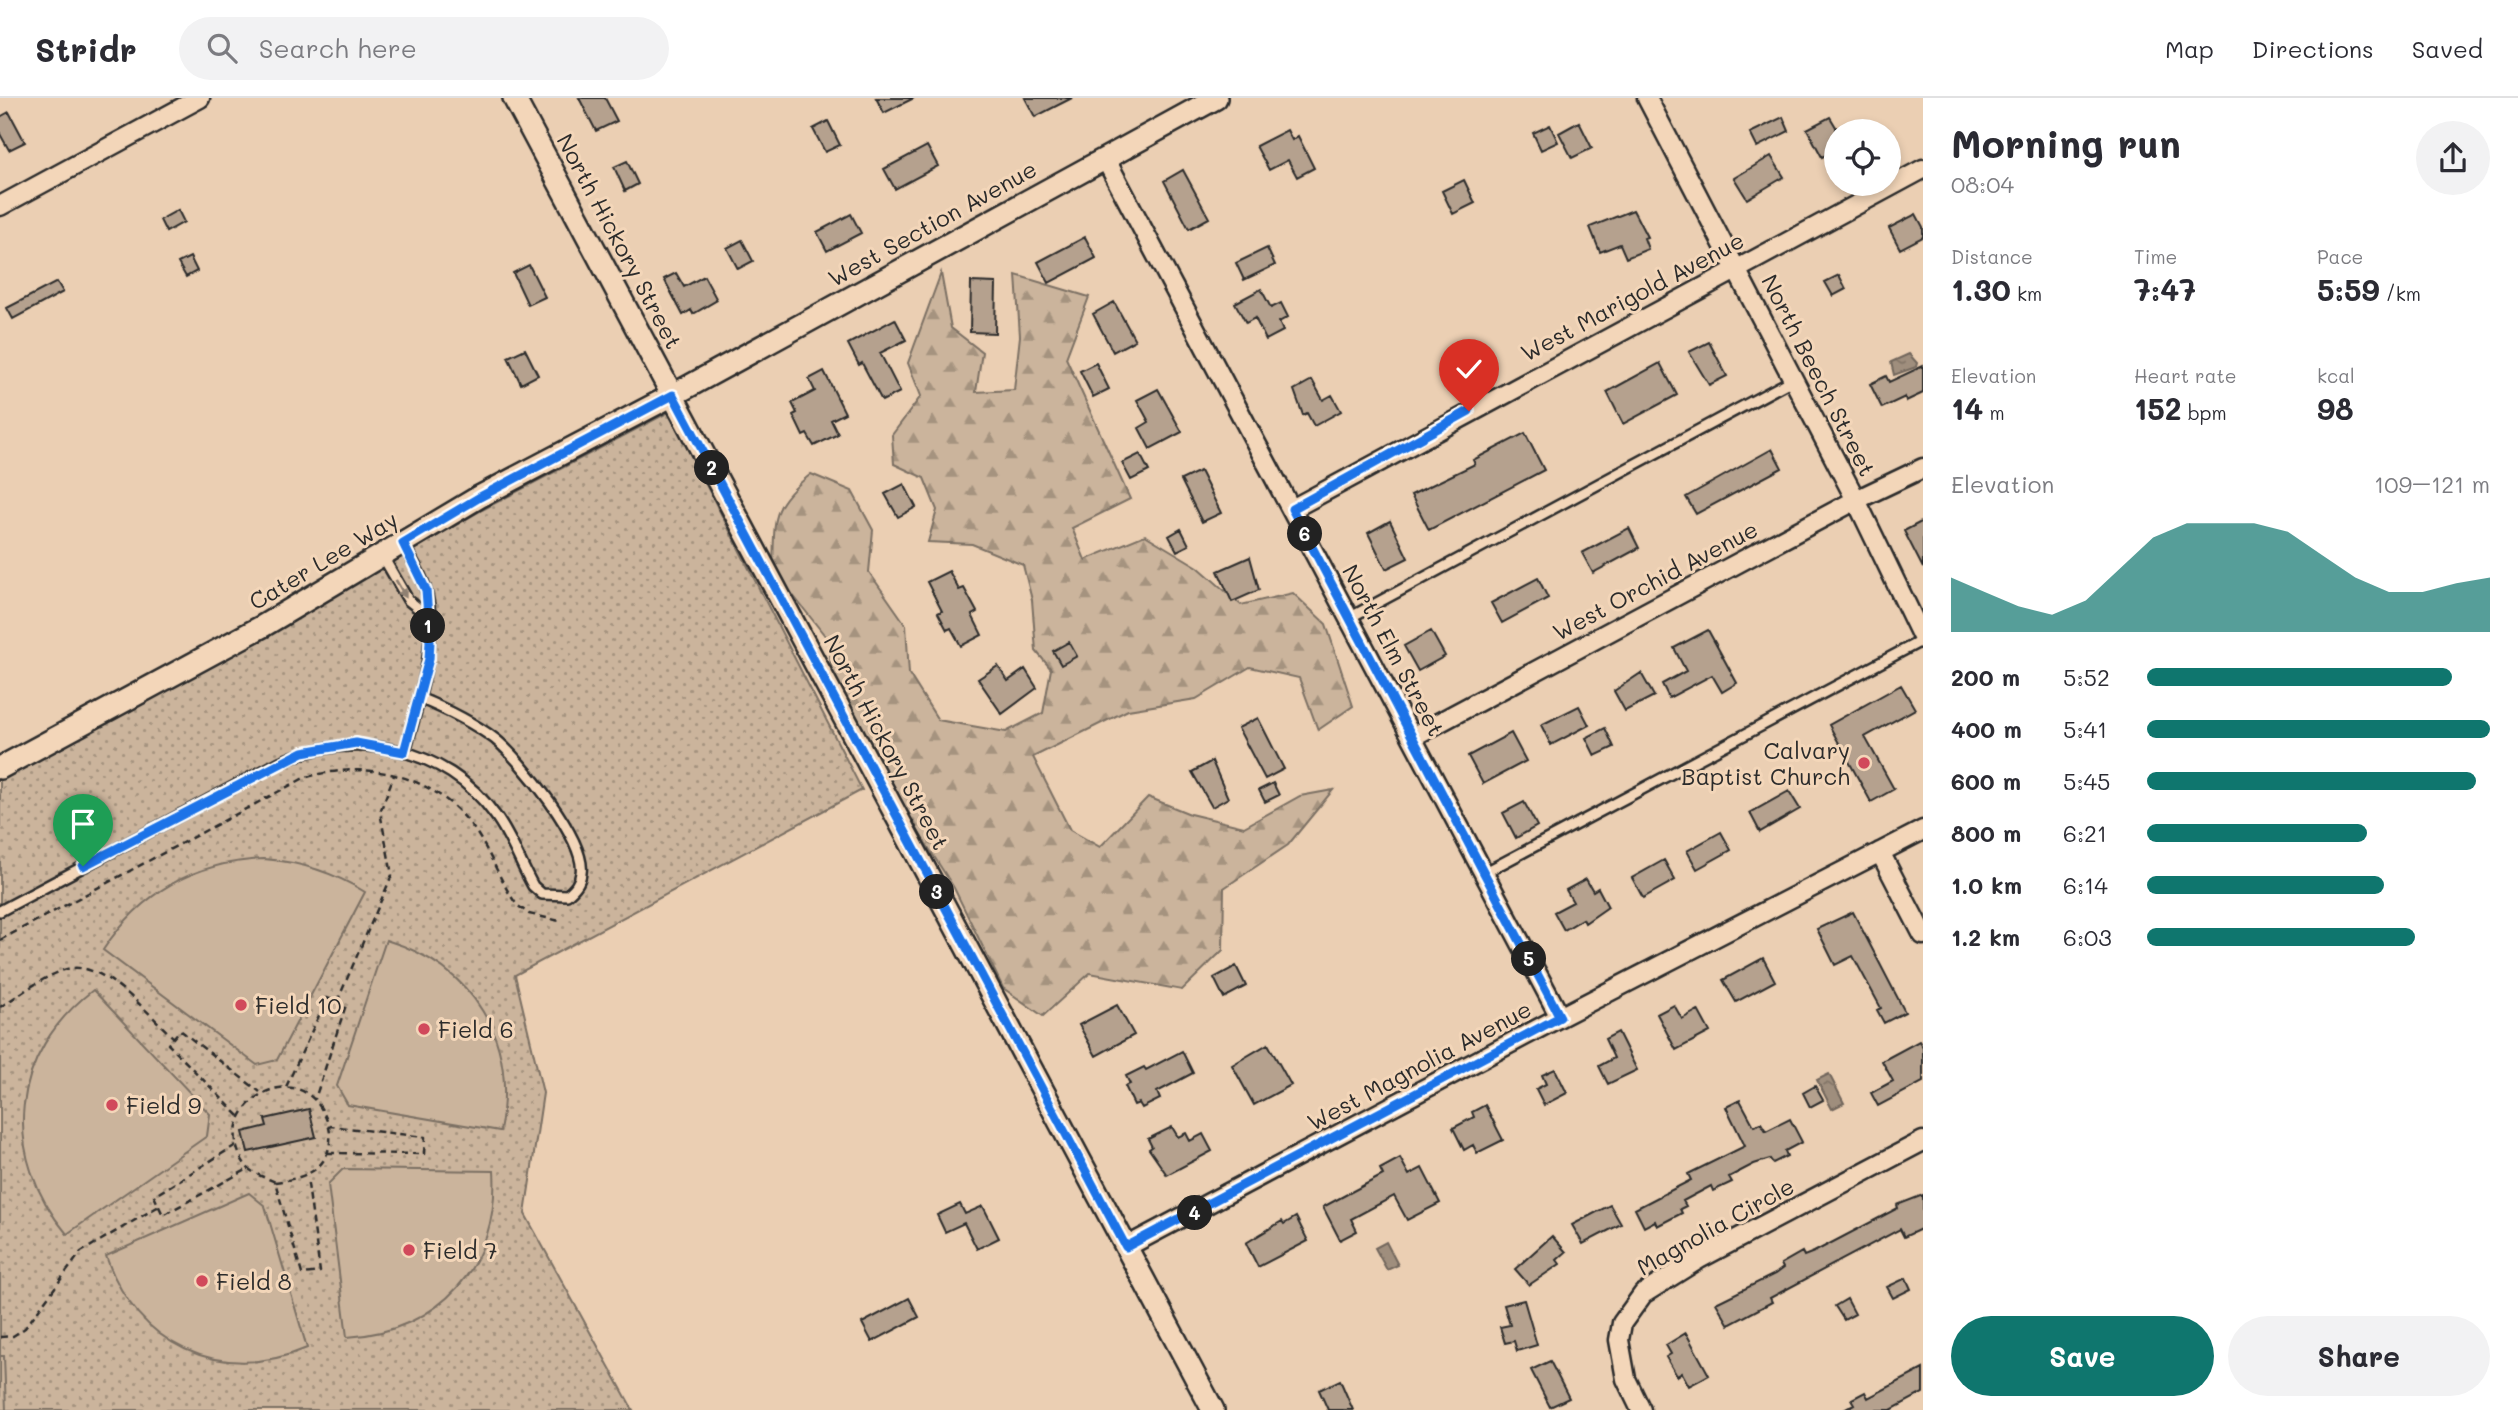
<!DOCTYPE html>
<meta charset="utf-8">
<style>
:root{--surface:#fff;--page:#f2f2f3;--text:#2b2b33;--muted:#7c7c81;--line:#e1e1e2;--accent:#0f766e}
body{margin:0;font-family:Mali,sans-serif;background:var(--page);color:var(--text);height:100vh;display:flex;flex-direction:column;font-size:26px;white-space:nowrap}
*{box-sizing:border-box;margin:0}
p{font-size:23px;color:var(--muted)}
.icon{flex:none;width:38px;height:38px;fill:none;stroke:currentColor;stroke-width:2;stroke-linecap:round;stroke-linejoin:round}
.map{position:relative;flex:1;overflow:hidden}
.drawer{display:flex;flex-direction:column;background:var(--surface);width:595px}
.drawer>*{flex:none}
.buttons{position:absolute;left:1824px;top:21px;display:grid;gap:14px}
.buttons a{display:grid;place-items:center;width:77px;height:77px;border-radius:50%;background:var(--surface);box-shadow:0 4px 10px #0003;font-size:35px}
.pin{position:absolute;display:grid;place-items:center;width:60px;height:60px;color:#fff;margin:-72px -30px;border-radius:50% 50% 50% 0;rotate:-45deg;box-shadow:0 0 7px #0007}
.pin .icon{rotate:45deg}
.km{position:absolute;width:35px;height:35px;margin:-18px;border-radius:50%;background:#222;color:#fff;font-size:19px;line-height:35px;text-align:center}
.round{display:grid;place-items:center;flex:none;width:74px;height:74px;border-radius:37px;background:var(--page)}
.headline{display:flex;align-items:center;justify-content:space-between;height:119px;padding:0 28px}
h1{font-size:38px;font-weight:700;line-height:52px}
.stats{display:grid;grid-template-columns:repeat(3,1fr);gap:10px;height:119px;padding:7px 28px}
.stats div{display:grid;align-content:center}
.stats b{font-size:30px;font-weight:700}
.stats small{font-size:19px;font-weight:400}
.stats p{font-size:19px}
.chart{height:196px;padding:14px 28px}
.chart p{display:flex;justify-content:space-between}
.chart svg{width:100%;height:126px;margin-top:7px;fill:var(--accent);opacity:.7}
.cta{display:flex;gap:14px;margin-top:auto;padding:14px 28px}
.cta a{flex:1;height:80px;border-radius:42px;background:var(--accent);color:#fff;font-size:28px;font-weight:700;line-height:80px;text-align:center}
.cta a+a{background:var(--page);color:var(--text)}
ul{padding:0 28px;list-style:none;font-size:23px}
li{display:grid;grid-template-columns:112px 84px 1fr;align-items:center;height:52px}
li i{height:18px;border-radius:9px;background:var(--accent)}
header{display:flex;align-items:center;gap:42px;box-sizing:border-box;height:98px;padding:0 35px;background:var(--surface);border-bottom:2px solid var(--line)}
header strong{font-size:33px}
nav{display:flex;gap:38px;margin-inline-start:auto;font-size:24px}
.search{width:490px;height:63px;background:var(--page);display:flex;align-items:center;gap:18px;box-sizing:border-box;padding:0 24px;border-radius:38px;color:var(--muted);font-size:26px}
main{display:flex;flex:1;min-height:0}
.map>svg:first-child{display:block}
.forest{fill:url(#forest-firs);stroke:#7b7064;stroke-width:2}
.park{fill:url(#park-dots);stroke:#7b7064;stroke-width:2}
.pitch{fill:#cbb49c;stroke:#7b7064;stroke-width:2}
.water{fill:url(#water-ripples);stroke:#71665c;stroke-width:2}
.building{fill:#b5a18e;stroke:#2b2b2b;stroke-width:2}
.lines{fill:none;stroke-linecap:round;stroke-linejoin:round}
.service-casing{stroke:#2b2b2b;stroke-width:14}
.minor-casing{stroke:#2b2b2b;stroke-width:23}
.tertiary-casing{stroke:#2b2b2b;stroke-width:26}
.path{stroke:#2b2b2b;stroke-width:2.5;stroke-dasharray:7 5;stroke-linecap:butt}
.service{stroke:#f3d6b9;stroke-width:9}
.minor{stroke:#f3d6b9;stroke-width:18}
.tertiary{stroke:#f3d6b9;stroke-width:21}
.oneway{fill:#8f8072}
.route-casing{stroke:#fff;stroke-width:14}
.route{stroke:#1a73e8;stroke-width:9}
.poi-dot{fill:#d1495b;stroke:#f3d6b9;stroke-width:2.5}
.labels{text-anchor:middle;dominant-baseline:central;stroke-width:6;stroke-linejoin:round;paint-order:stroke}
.street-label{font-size:23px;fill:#2b2b2b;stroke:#f3d6b9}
.poi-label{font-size:23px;fill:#2b2b2b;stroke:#f3d6b9;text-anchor:start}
</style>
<header>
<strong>Stridr</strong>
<div class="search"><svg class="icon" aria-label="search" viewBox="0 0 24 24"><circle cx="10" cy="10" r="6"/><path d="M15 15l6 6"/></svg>Search here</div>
<nav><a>Map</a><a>Directions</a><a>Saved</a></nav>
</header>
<main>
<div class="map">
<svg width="1923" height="1312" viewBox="0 0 1923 1312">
<defs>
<pattern id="forest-firs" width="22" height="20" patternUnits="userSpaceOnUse" patternTransform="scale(1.75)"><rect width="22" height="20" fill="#cbb49c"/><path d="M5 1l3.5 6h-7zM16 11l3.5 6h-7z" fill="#a5937f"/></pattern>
<pattern id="park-dots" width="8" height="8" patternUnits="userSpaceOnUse" patternTransform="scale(1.75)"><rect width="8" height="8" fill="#cbb49c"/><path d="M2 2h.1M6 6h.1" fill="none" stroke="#a5937f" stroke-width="1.8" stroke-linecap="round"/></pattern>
<pattern id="water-ripples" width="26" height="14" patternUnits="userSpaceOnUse" patternTransform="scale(1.75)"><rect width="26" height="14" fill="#9f8e7d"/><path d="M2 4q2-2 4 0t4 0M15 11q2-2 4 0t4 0" fill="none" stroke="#827467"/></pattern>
</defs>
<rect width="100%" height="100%" fill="#ebcfb3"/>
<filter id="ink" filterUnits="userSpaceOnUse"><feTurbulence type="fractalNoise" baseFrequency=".0143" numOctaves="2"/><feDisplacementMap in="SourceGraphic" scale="14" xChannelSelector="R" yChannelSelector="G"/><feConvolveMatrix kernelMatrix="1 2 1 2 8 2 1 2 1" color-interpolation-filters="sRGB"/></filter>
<g filter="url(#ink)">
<path class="forest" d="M941,175L951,230L982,254L976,294L1014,292L1020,238L1016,177L1089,199L1066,260L1130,401L1072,430L1085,462L1145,437L1198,469L1241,507L1293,495L1326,526L1353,608L1318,632L1299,580L1250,569L1196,601L1128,612L1033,659L1070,732L1100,749L1148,699L1190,716L1244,729L1300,698L1333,692L1288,747L1224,790L1223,852L1182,892L1090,875L1043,918L1003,890L954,790L916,730L860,665L831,582L830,544L773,472C775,421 769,409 811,376L852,393L873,432L869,474L906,527L909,576L938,622L1006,634L1043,615L1051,571L1036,553L1032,502L1023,467L972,446L928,444L937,412L924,380L894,366L892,337L921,298L908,265Z"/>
<path class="park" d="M669,314L862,692L515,877L543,995L525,1116L633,1312H0V681L266,538L482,412Z"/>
<path class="pitch" d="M264,761C301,764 333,774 365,794L277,962L257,967L103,852C141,794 195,764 264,761Z
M386,842C474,869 518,942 500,1033L348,1007L337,988Z
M93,892L210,1016L207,1038L67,1136C0,1056 10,956 93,892Z
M343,1071L494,1073C500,1166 440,1234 347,1239L328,1086Z
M249,1095L265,1108L307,1250C220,1287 136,1247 106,1158Z
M0,1258H4L6,1312H0Z"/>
<path class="water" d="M1909,256L1917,265L1916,269L1894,277L1891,264Z
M1829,976L1844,1005L1832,1011L1817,982Z
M1386,1144L1398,1167L1387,1172L1375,1150Z"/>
<path class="building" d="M579,0H605L617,23L596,33Z
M876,0H914L884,15Z
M1025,0H1072L1035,19Z
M9,14L25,44L9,52L0,36V19Z
M1783,19L1789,33L1757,49L1750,35Z
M1830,19L1836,29V51L1822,59L1807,31Z
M828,23L840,47L825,54L813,31Z
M1579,24L1592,50L1572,60L1559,35Z
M1550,27L1558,44L1541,52L1533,35Z
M1287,32L1292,42L1298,38L1314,70L1297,79L1288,62L1269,72L1256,48Z
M927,48L938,68L895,91L884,71Z
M1771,58L1784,79L1747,101L1734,80Z
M627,63L638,86L625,93L614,69Z
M1183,72L1209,120L1189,131L1164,83Z
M1464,82L1475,105L1453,116L1442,93Z
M178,112L184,124L166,134L160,122Z
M1633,112L1647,139L1644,140L1648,151L1626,160L1620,146L1600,154L1590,129Z
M851,116L861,135L827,153L817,134Z
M1916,116L1923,129V139L1900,151L1889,130Z
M1085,139L1096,160L1049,185L1038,164Z
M742,142L753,163L738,171L727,150Z
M1267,150L1275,167L1244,182L1236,165Z
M190,159L197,173L186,179L178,165Z
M529,167L545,199L528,207L513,175Z
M676,175L684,189L704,178L717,202L693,216L691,212L683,217L664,181Z
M1839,177L1846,191L1833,198L1825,184Z
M57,184L63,194L13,221L7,210Z
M971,184L996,185L995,235L970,234Z
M1261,191L1271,210L1281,205L1288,219L1279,224L1283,233L1266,242L1255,220L1246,225L1235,205Z
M1114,204L1135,242L1113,254L1093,216Z
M895,221L906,242L880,255L900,294L882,303L862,265L859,267L848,246Z
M1709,244L1727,278L1709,287L1689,254Z
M525,251L538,277L521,286L508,259Z
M1096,265L1109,291L1093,299L1080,273Z
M1660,265L1677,297L1623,326L1607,294Z
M1923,268V295L1906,303L1905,299L1882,310L1870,286L1886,278L1889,284Z
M824,273L845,315L831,322L838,336L814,348L807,336L803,338L793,317L797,315L792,305L815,293L809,281Z
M1312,282L1323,302L1332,297L1341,313L1314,328L1307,315L1303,317L1294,292Z
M1158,291L1182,334L1150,351L1139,330L1149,324L1137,302Z
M1525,335L1544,372L1429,432L1411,397L1475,366L1473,362Z
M1772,351L1782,370L1696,416L1686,399Z
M1140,356L1149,373L1131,382L1122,365Z
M1200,373L1221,415L1202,424L1181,382Z
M904,386L916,409L898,419L885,396Z
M1390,423L1408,460L1386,471L1368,435Z
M1923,423V470L1904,433Z
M1629,430L1639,450L1593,475L1582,455Z
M1181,431L1189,447L1177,453L1169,438Z
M1250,459L1259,492L1232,504L1218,473Z
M949,473L959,492L964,490L977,514L972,517L982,537L961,548L951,530L947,532L938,515L942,513L927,484Z
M1538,480L1548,500L1502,525L1491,505Z
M1708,532L1737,585L1722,594L1712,577L1669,600L1662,586L1686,573L1674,550Z
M1431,533L1445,558L1418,573L1404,548Z
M1069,544L1077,558L1061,567L1053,553Z
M998,568L1008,583L1025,571L1037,590L1002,616L978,581Z
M1641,575L1654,598L1625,613L1614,593Z
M1901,587L1915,611L1865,639L1894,691L1871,704L1829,627Z
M1579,608L1589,627L1551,647L1541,627Z
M1258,620L1284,671L1265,681L1238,630Z
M1605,630L1614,649L1595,658L1586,640Z
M1511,635L1526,663L1483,686L1468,658Z
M1212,663L1228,700L1212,709L1192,674Z
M1273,685L1279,697L1265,704L1259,692Z
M1789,693L1800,711L1760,734L1750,715Z
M1524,704L1537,728L1516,740L1503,715Z
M1721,734L1731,752L1697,771L1687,753Z
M1664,762L1675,782L1643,800L1632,780Z
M1586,781L1593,793L1598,790L1608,809L1585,825L1583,821L1564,832L1554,814L1573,804L1566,792Z
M1853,814L1905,914L1884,925L1877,912L1881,910L1853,858L1835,867L1817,831Z
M1763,860L1775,883L1736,904L1723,882Z
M1236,868L1246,888L1224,900L1214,880Z
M1117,907L1134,937L1096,958L1079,927Z
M1674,907L1682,921L1698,912L1710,934L1676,952L1657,916Z
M1618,934L1637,972L1608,986L1599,968L1614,960L1605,941Z
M1919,943L1923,950V984L1878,1008L1871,995L1893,983L1882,963Z
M1268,946L1291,987L1254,1007L1232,967Z
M1182,953L1193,975L1157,994L1160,1001L1142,1010L1139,1005L1134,1007L1125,988L1130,986L1126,978L1144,969L1146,972Z
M1555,971L1567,995L1544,1007L1536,991L1546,986L1542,977Z
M1815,988L1823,1002L1810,1009L1803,995Z
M1740,1002L1754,1028L1761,1025L1766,1033L1790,1021L1802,1044L1785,1053L1787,1058L1773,1065L1770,1061L1754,1066L1729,1079L1732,1084L1713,1093L1711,1088L1683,1103L1686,1108L1680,1111L1682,1115L1657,1128L1655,1123L1644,1129L1635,1111L1691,1082L1688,1076L1745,1048L1726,1009Z
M1485,1007L1503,1042L1477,1055L1473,1047L1464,1052L1453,1030L1474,1019L1472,1014Z
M309,1011L316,1039L248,1054L243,1034L267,1028L265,1021Z
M1172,1029L1178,1039L1186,1035L1190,1043L1203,1036L1212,1053L1167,1077L1149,1051L1152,1049L1148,1041Z
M1400,1060L1409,1077L1422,1070L1440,1105L1407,1122L1394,1098L1351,1121L1357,1133L1340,1142L1323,1109L1383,1077L1380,1071Z
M1923,1097V1130L1904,1139L1900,1131L1770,1200L1772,1204L1729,1227L1716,1205L1775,1176L1783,1170L1781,1166L1802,1154L1804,1158L1814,1154L1898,1110L1897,1107Z
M960,1106L965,1116L983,1108L999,1140L977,1151L964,1125L945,1134L937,1117Z
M1610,1107L1621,1126L1583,1146L1572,1127Z
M1296,1119L1308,1143L1258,1169L1246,1145L1282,1123L1284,1126Z
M1552,1138L1566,1154L1557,1162L1560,1166L1529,1187L1515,1171Z
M1906,1180L1911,1191L1893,1200L1887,1189Z
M909,1200L919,1219L872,1244L862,1225Z
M1847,1201L1855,1216L1844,1222L1835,1208Z
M1524,1202L1537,1247L1517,1253L1514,1243L1505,1245L1500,1229L1510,1227L1504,1207Z
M1686,1235L1709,1277L1689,1288L1682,1275L1677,1278L1666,1259L1671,1256L1666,1247Z
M1550,1263L1569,1300L1550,1309L1531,1272Z
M1923,1271V1295L1891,1312H1844L1855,1306L1852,1301L1865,1294L1868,1300Z
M1340,1282L1353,1312H1328L1319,1292Z"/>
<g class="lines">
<defs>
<path id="service" d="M403,445C410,459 420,473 425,489C441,540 418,604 405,654
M382,457L408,502L428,518
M1349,520L1794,281
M1484,775L1923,542
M0,813L280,664C354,631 446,648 495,717C511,738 520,765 533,788L542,796L567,797C574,791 580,785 581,775C587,743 520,661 495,641C471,623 446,611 419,600"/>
<path id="minor" d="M1647,0L1856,402L1923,541
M1105,60L1560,919
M0,108L200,0
M1292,411L1923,71
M1412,639L1856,402L1923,370
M1880,754L1923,837
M1126,1149L1560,919L1923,732
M1641,1312L1626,1281L1619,1242L1622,1225L1643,1196L1699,1161L1923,1043"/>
<path id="tertiary" d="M514,0L1213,1312
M0,670L263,528L479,399L673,297L1216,0"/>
</defs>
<use href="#service" class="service-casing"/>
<use href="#minor" class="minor-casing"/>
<use href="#tertiary" class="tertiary-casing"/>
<path class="path" d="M0,842L304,680C370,660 444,678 481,742C494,763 502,787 517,807L529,816L560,823
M337,904L392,777L380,714L394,677
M0,909C21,896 44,878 67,871C103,861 149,917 174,940
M286,989L327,900L346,907L315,1001
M239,1018L168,946L180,932L260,994
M236,1047L154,1098L163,1117L248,1071
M328,1055L424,1056L425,1039L330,1028
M275,1084C296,1081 320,1077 328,1053C333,1038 329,1025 322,1012C290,956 205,1015 247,1069C253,1076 267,1080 275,1084L302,1176L320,1174L307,1079
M0,1239L13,1238L25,1230L81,1154L159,1108"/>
<use href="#service" class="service"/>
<use href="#minor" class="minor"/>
<use href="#tertiary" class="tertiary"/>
</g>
<defs><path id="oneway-solid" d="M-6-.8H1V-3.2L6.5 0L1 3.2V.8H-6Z" transform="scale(1.75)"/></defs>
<use class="oneway" href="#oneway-solid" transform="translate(401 491) rotate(60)"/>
</g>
<g class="lines" filter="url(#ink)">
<defs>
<path id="route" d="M83,768L303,654L356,645L404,654L429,561L430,544L426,492L403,445L480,399L673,297L1126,1149L1560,919L1292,411L1469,313"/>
</defs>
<use href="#route" class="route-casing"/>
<use href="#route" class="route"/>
</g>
<g class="poi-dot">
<circle cx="1864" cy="665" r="7"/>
<circle cx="241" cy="907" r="7"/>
<circle cx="424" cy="931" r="7"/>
<circle cx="112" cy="1007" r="7"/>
<circle cx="409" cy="1152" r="7"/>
<circle cx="202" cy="1183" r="7"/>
</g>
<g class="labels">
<g class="street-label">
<text transform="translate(932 125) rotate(-29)">West Section Avenue</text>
<text transform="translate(620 143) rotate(62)">North Hickory Street</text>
<text transform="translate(1632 198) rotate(-28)">West Marigold Avenue</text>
<text transform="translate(1819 277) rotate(63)">North Beech Street</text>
<text transform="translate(323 462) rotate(-31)">Cater Lee Way</text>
<text transform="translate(1655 482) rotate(-28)">West Orchid Avenue</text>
<text transform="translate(1394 552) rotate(62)">North Elm Street</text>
<text transform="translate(887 644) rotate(62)">North Hickory Street</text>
<text transform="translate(1419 967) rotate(-28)">West Magnolia Avenue</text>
<text transform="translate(1715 1128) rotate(-29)">Magnolia Circle</text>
</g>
<g class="poi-label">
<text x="1850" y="652" text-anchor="end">Calvary<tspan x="1850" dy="26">Baptist Church</tspan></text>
<text x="255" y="907">Field 10</text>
<text x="438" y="931">Field 6</text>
<text x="126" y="1007">Field 9</text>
<text x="423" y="1152">Field 7</text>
<text x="216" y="1183">Field 8</text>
</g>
</g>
</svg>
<div class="buttons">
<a><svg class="icon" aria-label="locate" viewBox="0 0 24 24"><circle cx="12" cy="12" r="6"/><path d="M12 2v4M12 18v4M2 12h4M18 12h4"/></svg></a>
</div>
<div class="pin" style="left:83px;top:768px;background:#1e9e55"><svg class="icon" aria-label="arrive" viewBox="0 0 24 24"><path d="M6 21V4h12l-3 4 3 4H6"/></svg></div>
<div class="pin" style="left:1469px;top:313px;background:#d93025"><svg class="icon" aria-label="check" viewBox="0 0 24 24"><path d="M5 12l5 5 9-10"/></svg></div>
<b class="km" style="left:428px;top:528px">1</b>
<b class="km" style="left:712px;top:370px">2</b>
<b class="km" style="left:937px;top:794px">3</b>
<b class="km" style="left:1195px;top:1115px">4</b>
<b class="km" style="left:1529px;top:861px">5</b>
<b class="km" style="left:1305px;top:436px">6</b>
</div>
<section class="drawer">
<div class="headline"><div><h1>Morning run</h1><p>08:04</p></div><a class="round"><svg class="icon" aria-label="share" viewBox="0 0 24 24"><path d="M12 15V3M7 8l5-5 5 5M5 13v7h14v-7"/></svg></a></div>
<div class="stats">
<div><p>Distance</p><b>1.30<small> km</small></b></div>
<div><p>Time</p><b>7:47</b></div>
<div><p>Pace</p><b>5:59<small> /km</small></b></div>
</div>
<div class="stats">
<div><p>Elevation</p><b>14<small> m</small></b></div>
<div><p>Heart rate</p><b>152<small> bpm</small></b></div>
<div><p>kcal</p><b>98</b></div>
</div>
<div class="chart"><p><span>Elevation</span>109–121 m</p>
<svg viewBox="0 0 160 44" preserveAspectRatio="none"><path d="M0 44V25L10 30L20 35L30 38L40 33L50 22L60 11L70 6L80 6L90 6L100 9L110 17L120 25L130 30L140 30L150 27L160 25V44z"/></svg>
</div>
<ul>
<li><b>200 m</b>5:52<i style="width:89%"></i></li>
<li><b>400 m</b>5:41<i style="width:100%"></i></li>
<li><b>600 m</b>5:45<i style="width:96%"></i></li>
<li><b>800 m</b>6:21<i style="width:64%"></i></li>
<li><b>1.0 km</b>6:14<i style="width:69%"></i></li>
<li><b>1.2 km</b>6:03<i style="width:78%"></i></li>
</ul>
<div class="cta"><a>Save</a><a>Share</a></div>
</section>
</main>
